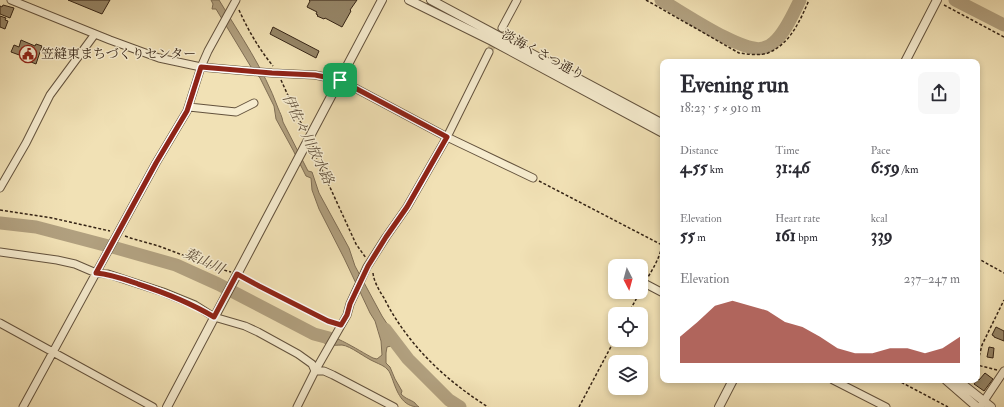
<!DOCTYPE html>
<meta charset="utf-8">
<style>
:root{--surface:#fff;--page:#f7f7f7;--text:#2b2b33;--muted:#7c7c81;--accent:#8f2418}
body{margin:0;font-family:"IM FELL Double Pica","Noto Serif JP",serif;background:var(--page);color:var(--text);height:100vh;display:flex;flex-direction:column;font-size:15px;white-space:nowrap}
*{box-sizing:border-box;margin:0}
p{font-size:13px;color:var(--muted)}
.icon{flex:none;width:22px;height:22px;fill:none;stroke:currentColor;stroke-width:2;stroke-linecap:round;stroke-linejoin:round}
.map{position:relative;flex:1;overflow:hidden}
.side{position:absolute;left:660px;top:59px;width:320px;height:324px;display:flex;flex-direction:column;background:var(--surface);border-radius:8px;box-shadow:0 2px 6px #0003}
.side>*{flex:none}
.needle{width:26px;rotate:174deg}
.fabs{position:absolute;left:608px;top:259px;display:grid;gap:8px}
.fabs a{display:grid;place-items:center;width:40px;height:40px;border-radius:8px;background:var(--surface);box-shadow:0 2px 6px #0003;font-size:20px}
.pin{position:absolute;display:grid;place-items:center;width:34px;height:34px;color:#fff;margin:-17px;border-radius:8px;box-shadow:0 2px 6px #0006}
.round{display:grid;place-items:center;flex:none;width:42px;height:42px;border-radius:8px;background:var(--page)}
.headline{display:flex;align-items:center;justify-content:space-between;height:68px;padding:0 20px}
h1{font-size:22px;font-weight:700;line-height:30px}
.stats{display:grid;grid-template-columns:repeat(3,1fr);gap:6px;height:68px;padding:4px 20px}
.stats div{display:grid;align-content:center}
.stats b{font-size:17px;font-weight:700}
.stats small{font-size:11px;font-weight:400}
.stats p{font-size:11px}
.chart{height:112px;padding:8px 20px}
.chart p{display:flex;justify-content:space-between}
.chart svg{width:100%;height:72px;margin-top:4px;fill:var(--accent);opacity:.7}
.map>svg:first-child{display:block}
.water{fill:#b1a07f;stroke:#7f6e55}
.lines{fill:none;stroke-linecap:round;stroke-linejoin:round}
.river{stroke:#b1a07f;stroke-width:13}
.building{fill:#968668;stroke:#342315}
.minor-tunnel{stroke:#cbbb95;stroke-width:7;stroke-dasharray:7 3.5;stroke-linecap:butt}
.minor-casing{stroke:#63523d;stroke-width:9}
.tertiary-casing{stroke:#63523d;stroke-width:10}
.path{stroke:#342315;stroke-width:1.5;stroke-dasharray:3 2;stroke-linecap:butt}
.minor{stroke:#f6eccf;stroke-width:7}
.tertiary{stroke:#f6eccf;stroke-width:8}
.route-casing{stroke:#fff;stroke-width:8}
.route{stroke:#8f2418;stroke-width:5}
.labels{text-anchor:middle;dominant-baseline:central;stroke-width:3;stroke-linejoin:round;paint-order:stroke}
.poi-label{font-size:13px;fill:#342315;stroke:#f6eccf;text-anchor:start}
.street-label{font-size:13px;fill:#342315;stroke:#f6eccf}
.water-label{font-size:14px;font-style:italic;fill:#604f3a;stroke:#f6eccf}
</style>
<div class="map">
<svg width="1004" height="407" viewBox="0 0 1004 407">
<rect width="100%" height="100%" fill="#f1e1b5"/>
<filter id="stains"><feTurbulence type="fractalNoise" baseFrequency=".005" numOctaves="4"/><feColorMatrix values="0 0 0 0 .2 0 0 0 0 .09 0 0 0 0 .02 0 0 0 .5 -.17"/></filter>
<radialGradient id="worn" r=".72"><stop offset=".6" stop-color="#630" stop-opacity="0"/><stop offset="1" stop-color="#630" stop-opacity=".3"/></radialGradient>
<path class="water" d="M211,0H219C240,35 264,69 278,108C280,113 282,116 283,122L308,171L312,172L319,193L349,248L355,266L382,316L397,339L391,346L387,347L386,353V363L390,367L395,379L402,391L401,394C407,400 410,399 415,403C416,404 417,406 419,407C402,407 397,392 392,378C391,376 390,372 388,370C385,366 379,364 375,362C365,358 351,346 342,345C337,345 332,346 326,344C320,340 318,336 311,334C326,328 359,351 373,358L377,359L382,355L381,341L375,321L370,313L344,258L319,209L312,190L311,178L306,176L293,150L276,119L274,106L260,78L251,67L216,9H212L213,4Z"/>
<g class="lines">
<path class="river" d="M661,0C681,11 743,54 763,48C767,47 772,44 774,42C785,33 794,12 800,0
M955,0L1004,25
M0,223L36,227L116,248L176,265L218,284L314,334L329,338
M385,330V329L408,359L449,400L460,407"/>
</g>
<path class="building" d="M68,0H110L102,14Z
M309,0H357L350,10L351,11L342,27L325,18L324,19L317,16L318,15L316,14L317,12L307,7L310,1Z
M3,5L14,8L10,18L0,14V6L2,7Z
M0,16L6,18L5,20L8,21L5,29L0,27Z
M273,27L319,51L316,58L270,34Z
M21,40L35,46L36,44L42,46L36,64L26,60V61L21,59L22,56L11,52L14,45L19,47Z
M996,327L1004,331V341L994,337V336L992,335Z
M989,347L994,348L993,358L987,357Z
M985,373L993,379L984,391L974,384L978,379L979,380Z"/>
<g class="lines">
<path class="minor-tunnel" d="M489,52L502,28"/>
<defs>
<path id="minor" d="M11,0L110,40L159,58L201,67L272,73L315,75L340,80L447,137L533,178
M502,28L517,0
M189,107L236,112L254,103
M0,188L26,143L50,95L95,34
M0,252L57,260L75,264L96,273L108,274L163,292L195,305L214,317L245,326L258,332L298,354L312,364L315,371
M644,283L663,293
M0,323L153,407
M315,371H324L333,375L394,407
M833,380L886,407
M23,407L156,163L187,111L201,67L208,51L236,0
M297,407L315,371L347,315L350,304L367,267L386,237L407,207L447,137L489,52
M980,407L1004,371"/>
<path id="tertiary" d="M409,0L492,41L663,133
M431,0L663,124
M905,62L937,0
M946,380L977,407
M957,380L991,407
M167,407L382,0
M719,407L733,380"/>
</defs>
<use href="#minor" class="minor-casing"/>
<use href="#tertiary" class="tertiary-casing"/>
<path class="path" d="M646,0L739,53C748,54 759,56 768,53C790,44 800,21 809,0
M944,5L1004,37
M239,10C248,30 259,49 273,66
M281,80L299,120L306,130
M313,146L317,159L356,244L366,258
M539,181L662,245C660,257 654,267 648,277
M0,210L52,218L110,231
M125,236C138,241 151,243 164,248C186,256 208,266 231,272
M977,258L1004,273
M373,273C374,282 379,290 384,298C407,344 445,380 488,407
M244,277L259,286L328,321L335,323
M628,314L640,292
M997,370L977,365L982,345L1004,300
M897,380L948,407
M579,407L615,339"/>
<use href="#minor" class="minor"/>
<use href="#tertiary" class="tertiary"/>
</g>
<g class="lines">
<defs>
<path id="route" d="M201,67L272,73L315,75L340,80L447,137L407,207L386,237L368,266L350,304L347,315L341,325L328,321L259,286L237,274L214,317C189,302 166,293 138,284C124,279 111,274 96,273L156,163L187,111Z"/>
</defs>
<use href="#route" class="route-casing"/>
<use href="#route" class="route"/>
</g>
<defs>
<symbol id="civic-ring" viewBox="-11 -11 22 22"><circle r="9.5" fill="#f6eccf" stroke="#8f2418" stroke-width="1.5"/><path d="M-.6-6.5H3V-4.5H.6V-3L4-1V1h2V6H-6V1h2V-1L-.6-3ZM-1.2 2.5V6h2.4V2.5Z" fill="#8f2418"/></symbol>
</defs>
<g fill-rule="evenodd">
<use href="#civic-ring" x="18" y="44" width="20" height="20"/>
</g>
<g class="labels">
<g class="poi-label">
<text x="41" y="54">笠縫東まちづくりセンター</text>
</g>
<g class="street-label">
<text transform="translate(543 55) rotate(28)">淡海くさつ通り</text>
</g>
<g class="water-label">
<text transform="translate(308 139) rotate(64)">伊佐々川放水路</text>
<text transform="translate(204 261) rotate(25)">葉山川</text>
</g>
</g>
<rect width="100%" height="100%" filter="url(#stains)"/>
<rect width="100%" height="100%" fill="url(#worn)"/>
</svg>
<div class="fabs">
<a><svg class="needle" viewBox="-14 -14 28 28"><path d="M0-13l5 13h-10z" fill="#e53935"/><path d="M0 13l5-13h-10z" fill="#7c7c81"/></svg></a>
<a><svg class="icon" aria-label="locate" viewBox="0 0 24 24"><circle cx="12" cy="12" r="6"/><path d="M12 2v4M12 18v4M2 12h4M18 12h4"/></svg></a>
<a><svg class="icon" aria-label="layers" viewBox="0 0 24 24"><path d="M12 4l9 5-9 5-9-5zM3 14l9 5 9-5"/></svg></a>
</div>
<div class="pin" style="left:340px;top:80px;background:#1e9e55"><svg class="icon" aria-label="arrive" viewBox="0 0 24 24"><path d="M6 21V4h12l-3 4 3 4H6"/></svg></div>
<section class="side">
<div class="headline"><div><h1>Evening run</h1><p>18:23 · 5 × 910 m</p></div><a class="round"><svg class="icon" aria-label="share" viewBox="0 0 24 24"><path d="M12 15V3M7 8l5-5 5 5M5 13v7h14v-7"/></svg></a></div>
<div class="stats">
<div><p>Distance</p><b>4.55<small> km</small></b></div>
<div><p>Time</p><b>31:46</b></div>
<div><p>Pace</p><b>6:59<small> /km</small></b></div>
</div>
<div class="stats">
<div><p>Elevation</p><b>55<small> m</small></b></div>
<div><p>Heart rate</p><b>161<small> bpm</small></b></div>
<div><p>kcal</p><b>339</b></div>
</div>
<div class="chart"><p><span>Elevation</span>237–247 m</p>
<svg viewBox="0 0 160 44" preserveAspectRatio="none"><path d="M0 44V28L10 19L20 9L30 6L40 9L50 12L60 19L70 22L80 28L90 35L100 38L110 38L120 35L130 35L140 38L150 35L160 28V44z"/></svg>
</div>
</section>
</div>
